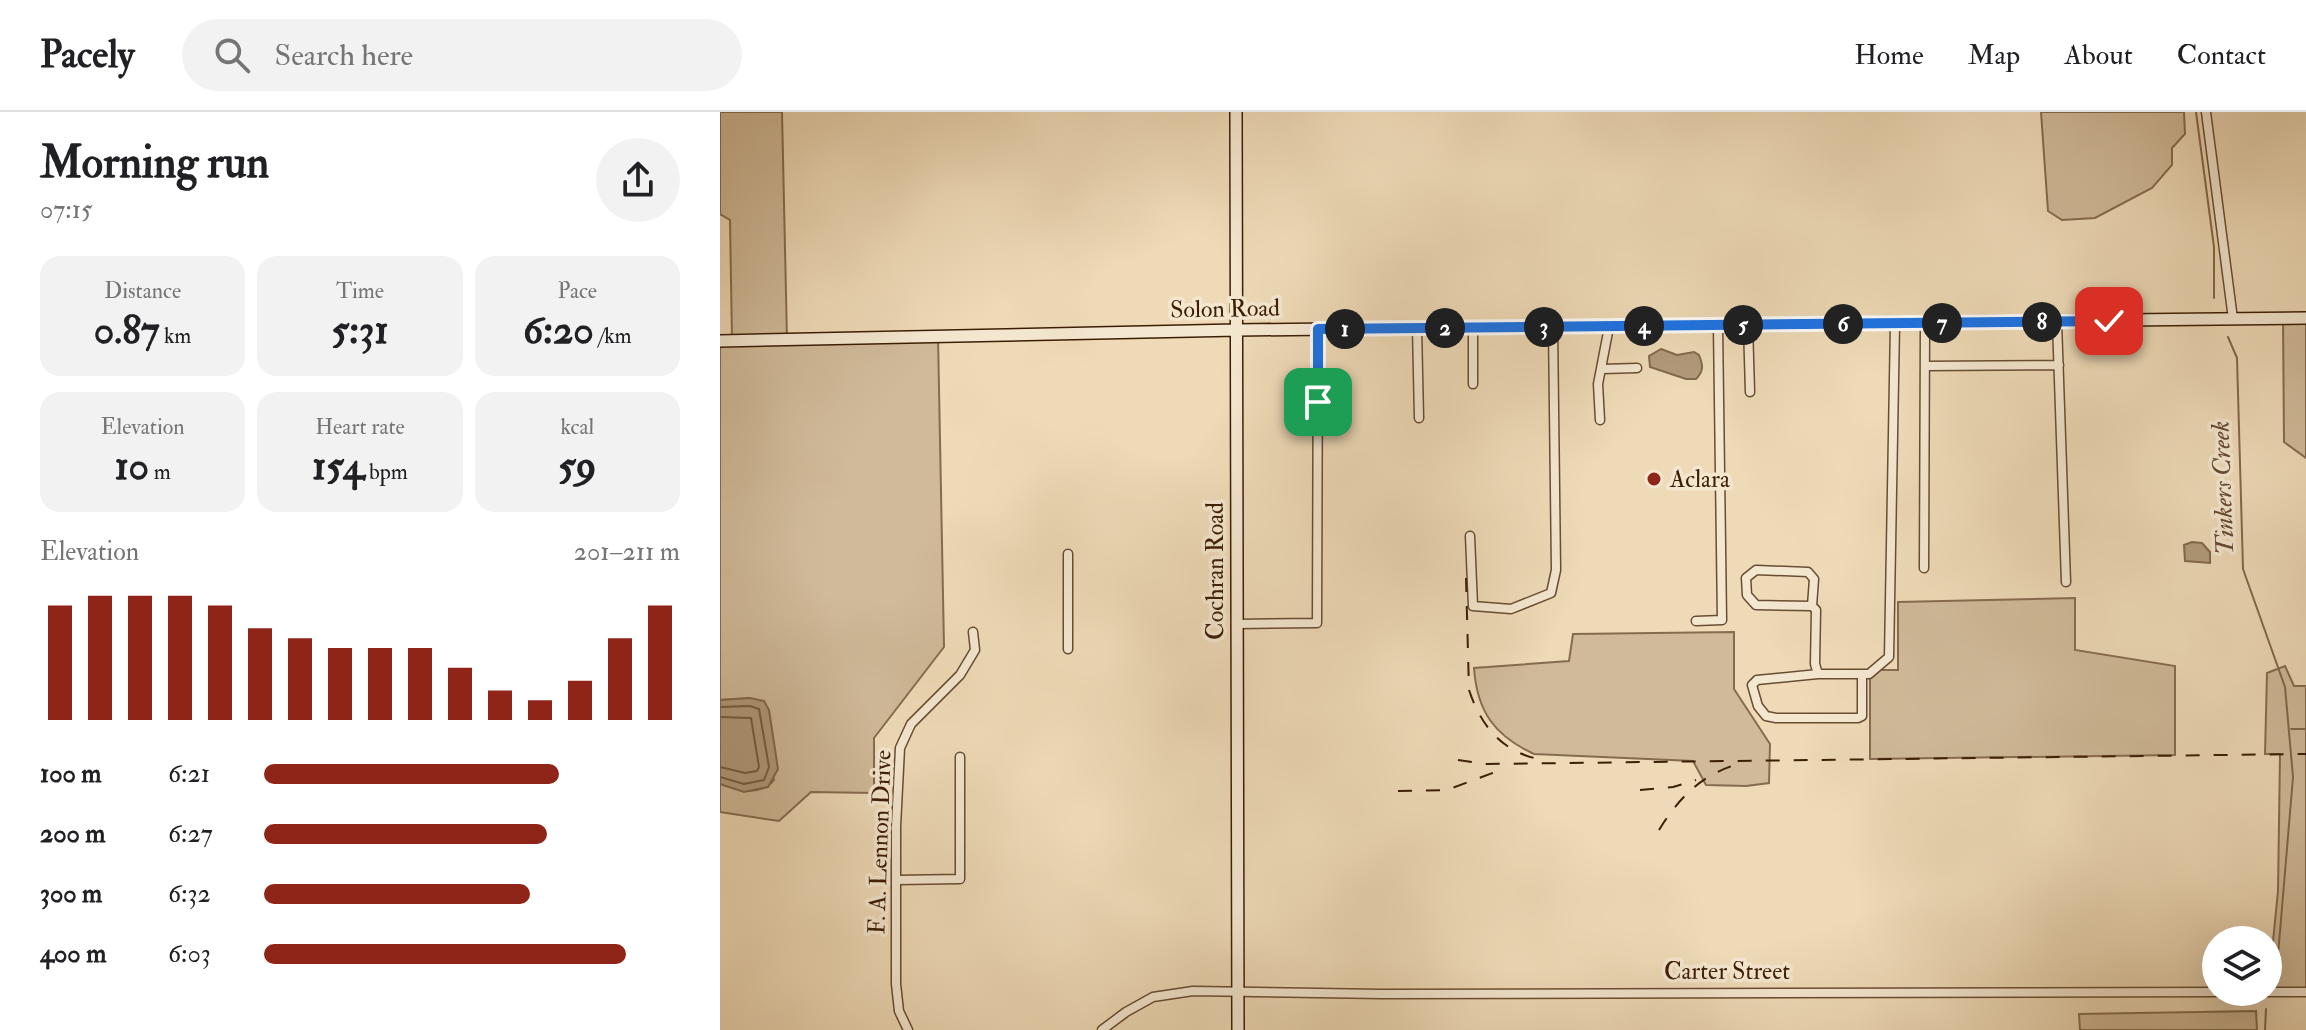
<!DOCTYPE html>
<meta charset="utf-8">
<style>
:root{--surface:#fff;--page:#f2f2f2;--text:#202124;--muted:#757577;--line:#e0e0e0;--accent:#8f2418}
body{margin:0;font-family:"IM FELL Double Pica",serif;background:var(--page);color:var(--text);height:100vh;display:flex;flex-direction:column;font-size:30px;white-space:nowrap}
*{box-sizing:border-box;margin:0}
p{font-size:26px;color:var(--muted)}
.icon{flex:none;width:44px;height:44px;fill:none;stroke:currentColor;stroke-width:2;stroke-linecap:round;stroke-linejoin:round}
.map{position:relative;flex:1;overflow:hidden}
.sheet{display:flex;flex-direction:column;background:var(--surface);width:720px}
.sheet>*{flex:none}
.fabs{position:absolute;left:1482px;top:814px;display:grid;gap:16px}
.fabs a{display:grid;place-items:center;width:80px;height:80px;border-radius:50%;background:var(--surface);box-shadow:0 8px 32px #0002;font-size:40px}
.pin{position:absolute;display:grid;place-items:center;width:68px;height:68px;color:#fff;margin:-34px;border-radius:16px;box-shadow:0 4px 12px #0006}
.km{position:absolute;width:40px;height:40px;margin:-20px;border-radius:50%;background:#222;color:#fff;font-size:22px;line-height:40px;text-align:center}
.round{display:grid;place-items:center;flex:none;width:84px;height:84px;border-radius:42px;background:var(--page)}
.headline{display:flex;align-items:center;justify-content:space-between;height:136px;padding:0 40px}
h1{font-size:44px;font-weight:700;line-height:60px}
.metrics{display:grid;grid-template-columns:repeat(3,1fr);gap:12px;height:136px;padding:8px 40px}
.metrics div{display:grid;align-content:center;border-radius:20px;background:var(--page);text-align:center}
.metrics b{font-size:40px;font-weight:700}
.metrics small{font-size:22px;font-weight:400}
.metrics p{font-size:22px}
.chart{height:224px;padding:16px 40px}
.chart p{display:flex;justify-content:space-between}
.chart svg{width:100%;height:144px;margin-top:8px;stroke:var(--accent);stroke-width:6}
ul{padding:0 40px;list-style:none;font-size:26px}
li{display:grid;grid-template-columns:128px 96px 1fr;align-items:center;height:60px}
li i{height:20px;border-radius:10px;background:var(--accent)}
header{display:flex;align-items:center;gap:48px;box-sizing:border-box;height:112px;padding:0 40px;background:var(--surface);border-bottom:2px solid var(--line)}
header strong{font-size:38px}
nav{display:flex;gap:44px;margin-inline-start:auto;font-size:28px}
.search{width:560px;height:72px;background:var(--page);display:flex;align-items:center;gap:20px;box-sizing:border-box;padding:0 28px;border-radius:44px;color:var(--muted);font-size:30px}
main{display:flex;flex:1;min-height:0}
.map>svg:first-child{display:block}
.green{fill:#d0ba99;stroke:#866c4f;stroke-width:2}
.water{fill:#b19a7a;stroke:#82684b;stroke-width:2}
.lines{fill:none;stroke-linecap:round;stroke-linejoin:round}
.shore{stroke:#765c40;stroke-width:2}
.stream{stroke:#82684b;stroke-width:2}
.street-casing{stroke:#684d32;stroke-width:11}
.secondary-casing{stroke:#3c1e05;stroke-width:14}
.street{stroke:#f4e7d0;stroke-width:8}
.secondary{stroke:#f4e7d0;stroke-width:11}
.rail{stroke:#3c1e05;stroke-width:2;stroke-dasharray:14 14;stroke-linecap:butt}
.route-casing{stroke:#fff;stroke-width:16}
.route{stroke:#1a73e8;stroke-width:10}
.poi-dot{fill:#8f2418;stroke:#f4e7d0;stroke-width:3}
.labels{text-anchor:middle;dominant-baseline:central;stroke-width:7;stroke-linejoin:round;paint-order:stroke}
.street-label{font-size:24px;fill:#3c1e05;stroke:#f4e7d0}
.poi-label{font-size:24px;fill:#3c1e05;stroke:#f4e7d0;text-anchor:start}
.water-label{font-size:26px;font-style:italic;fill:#65492e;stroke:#f4e7d0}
</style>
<header>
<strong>Pacely</strong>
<div class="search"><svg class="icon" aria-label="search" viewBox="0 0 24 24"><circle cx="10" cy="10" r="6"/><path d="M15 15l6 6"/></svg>Search here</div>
<nav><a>Home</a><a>Map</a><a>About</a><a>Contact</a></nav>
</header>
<main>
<section class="sheet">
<div class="headline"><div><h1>Morning run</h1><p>07:15</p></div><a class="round"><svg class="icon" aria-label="share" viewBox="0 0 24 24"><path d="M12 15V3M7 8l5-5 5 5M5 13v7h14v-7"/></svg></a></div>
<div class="metrics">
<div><p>Distance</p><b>0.87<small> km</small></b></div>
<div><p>Time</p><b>5:31</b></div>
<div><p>Pace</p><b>6:20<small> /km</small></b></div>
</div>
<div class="metrics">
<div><p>Elevation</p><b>10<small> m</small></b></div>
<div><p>Heart rate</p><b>154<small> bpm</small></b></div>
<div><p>kcal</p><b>59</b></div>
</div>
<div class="chart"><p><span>Elevation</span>201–211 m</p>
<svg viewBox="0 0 160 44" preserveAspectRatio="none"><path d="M5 44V9M15 44V6M25 44V6M35 44V6M45 44V9M55 44V16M65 44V19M75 44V22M85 44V22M95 44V22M105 44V28M115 44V35M125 44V38M135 44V32M145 44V19M155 44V9"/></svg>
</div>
<ul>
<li><b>100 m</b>6:21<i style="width:71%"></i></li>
<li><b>200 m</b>6:27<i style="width:68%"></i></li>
<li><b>300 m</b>6:32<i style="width:64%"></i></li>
<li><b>400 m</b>6:03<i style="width:87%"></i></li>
</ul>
</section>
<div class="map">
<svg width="1586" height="918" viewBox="0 0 1586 918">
<rect width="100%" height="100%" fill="#eedab7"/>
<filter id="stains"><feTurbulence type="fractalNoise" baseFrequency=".0025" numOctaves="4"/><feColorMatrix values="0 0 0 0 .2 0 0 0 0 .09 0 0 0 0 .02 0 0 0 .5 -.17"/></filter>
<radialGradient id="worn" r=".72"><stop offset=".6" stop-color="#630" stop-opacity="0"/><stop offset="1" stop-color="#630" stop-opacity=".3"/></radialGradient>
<path class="green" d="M0,0H62L67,227L218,224L224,535L154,626V681L91,680L59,709L0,700V672C18,678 40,685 54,668L30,586L0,588V229L12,228L10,108L0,102Z
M1321,0H1464L1465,22L1452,36V53L1432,76L1375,106L1342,108L1328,99Z
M1563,206H1586V346L1564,330Z
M1355,486V538L1455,554V643L1150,647V567L1160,558H1178V490Z
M1014,520V577L1050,632L1049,671L1026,674L986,673L973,649L814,642C775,624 757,600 754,556L849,549L853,522Z
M1565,554L1574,574H1586V880H1548L1558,779L1560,642H1545L1547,561Z
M1536,899L1537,918H1360L1359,902Z"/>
<path class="water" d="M941,237L957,243L974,240L979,243C983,253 984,259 976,267H966L930,255L929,244Z
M1472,430L1482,431L1490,440V451L1465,449L1464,433Z
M30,586L44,589L49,598L58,657L48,675L24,680L0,672V588Z"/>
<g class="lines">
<path class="shore" d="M0,595L30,594L39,597L49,655L44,668L24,672L0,665
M0,605L31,606L39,655L37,659L25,661L0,655"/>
<path class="stream" d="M1476,0L1494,135V186
M1508,225L1517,246L1523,457L1565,575L1573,665L1556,867
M1571,617H1586
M1545,918L1546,897"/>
<defs>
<path id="street" d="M1486,0L1513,207
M1337,210L1346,470
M1028,213L1030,280
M697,216L699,306
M1205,254L1339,253
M882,257L917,256
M753,272V216
M880,308L878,272L889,215
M750,424L753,494L791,497L831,481L836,458L833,215
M348,442V537
M1204,456L1205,212
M1092,494L1094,467L1088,460L1036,458L1026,466L1027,483L1036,493L1092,494L1096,498L1095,552L1098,562H1149L1169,545L1175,212
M976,509L1002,508L998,214
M517,512L597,511L598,217
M1098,562L1037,568L1032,573L1038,594L1046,604L1056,606H1138L1142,604V562
M176,768L240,767V645
M1530,880H1586
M188,918L179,899L176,872V715L180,636L191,612L240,563L255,538L253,520
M382,918L406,900L433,885L473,879L661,882L1496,880"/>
<path id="secondary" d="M516,0L518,918
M0,229L517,218L1586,206"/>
</defs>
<use href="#street" class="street-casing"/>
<use href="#secondary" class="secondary-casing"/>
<use href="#street" class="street"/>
<use href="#secondary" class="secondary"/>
<path class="rail" d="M746,466L749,578C760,611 779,637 814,646
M738,648L765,652L1586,642
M920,678L953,675L976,668
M678,679L727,678L786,656
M939,718C958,687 980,664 1015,653"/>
</g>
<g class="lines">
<defs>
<path id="route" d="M598,290V217L1389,209"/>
</defs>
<use href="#route" class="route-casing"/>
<use href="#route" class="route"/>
</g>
<circle class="poi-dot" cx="934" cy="367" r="8"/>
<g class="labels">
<g class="street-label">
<text transform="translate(505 197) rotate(-1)">Solon Road</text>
<text transform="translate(495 459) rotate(-90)">Cochran Road</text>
<text transform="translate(160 730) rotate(-88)">F. A. Lennon Drive</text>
<text x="1007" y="859">Carter Street</text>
</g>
<g class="poi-label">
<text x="950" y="367">Aclara</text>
</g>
<g class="water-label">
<text transform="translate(1503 376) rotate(-92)">Tinkers Creek</text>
</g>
</g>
<rect width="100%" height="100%" filter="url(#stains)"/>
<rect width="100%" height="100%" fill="url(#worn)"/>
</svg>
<div class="fabs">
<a><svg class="icon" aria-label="layers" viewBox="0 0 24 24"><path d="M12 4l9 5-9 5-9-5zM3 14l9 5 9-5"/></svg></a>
</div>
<div class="pin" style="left:598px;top:290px;background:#1e9e55"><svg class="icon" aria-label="arrive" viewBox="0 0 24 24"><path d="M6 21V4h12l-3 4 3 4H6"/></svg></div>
<div class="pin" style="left:1389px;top:209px;background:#d93025"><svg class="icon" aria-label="check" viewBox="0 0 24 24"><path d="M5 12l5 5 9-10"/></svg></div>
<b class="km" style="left:625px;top:217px">1</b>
<b class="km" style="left:725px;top:216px">2</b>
<b class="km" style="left:824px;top:215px">3</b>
<b class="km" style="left:924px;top:214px">4</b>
<b class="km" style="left:1023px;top:213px">5</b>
<b class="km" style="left:1123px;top:212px">6</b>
<b class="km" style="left:1222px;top:211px">7</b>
<b class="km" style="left:1322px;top:210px">8</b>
</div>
</main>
